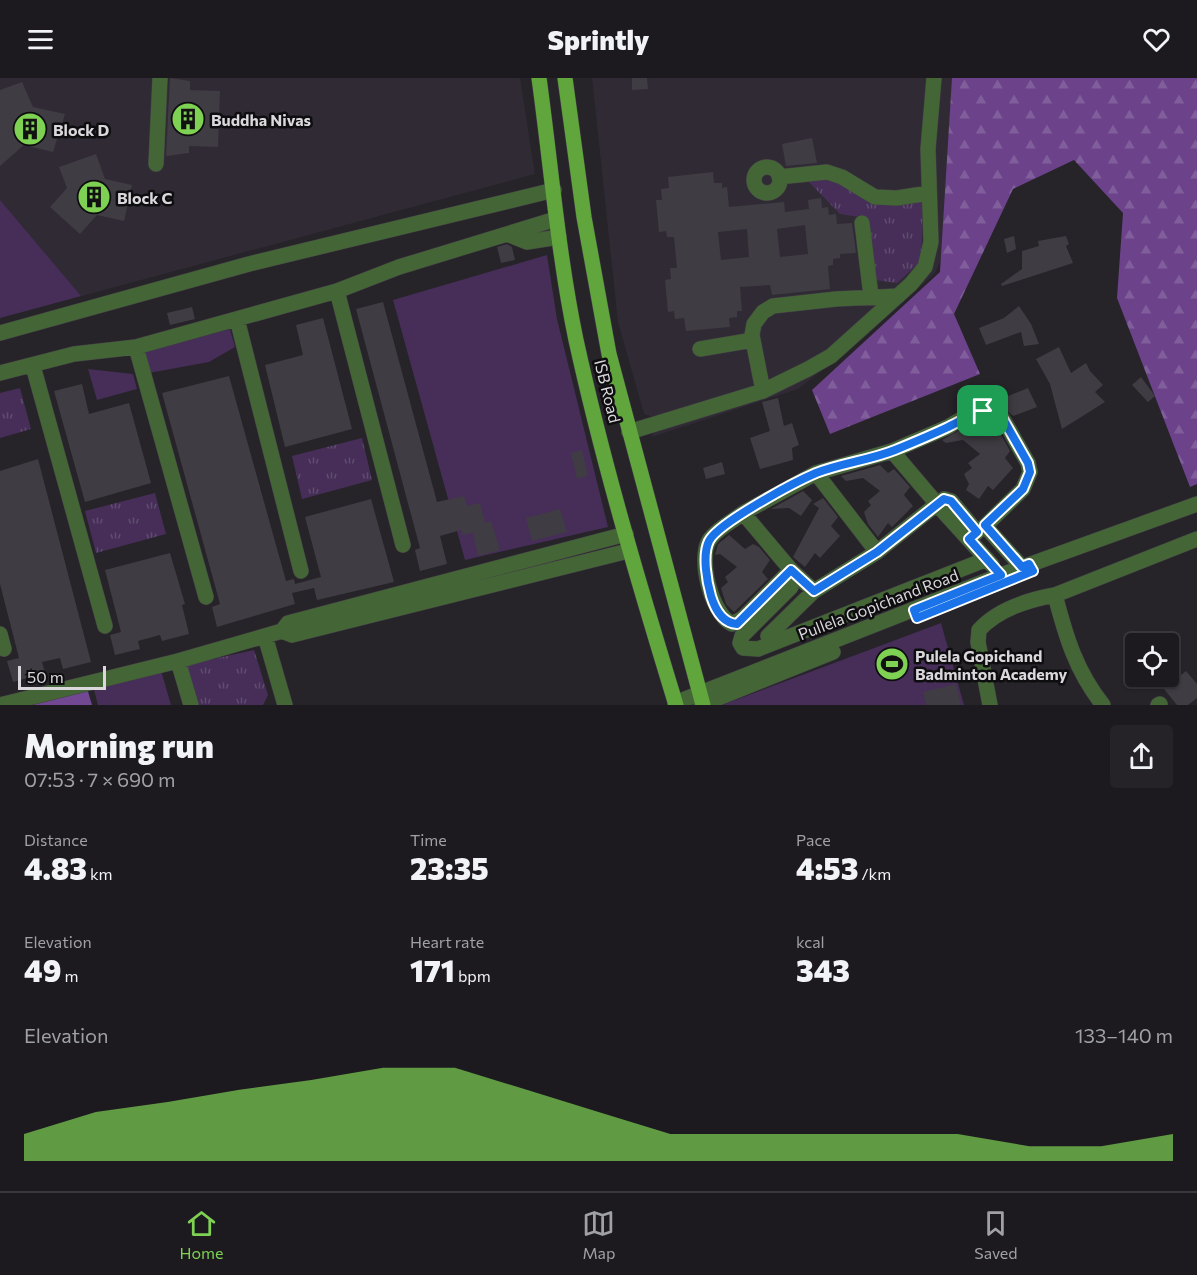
<!DOCTYPE html>
<meta charset="utf-8">
<style>
:root{--surface:#1c1a1f;--page:#252328;--text:#f1f3f6;--muted:#a0a1a4;--line:#3a383d;--accent:#7ed153}
body{margin:0;font-family:Commissioner,sans-serif;background:var(--page);color:var(--text);height:100vh;display:flex;flex-direction:column;font-size:22px;white-space:nowrap}
*{box-sizing:border-box;margin:0}
p{font-size:20px;color:var(--muted)}
.icon{flex:none;width:33px;height:33px;fill:none;stroke:currentColor;stroke-width:2;stroke-linecap:round;stroke-linejoin:round}
.map{position:relative;height:627px;overflow:hidden}
.drawer{display:flex;flex-direction:column;background:var(--surface);flex:1}
.drawer>*{flex:none}
.tools{position:absolute;left:1125px;top:555px;display:grid;gap:12px}
.tools a{display:grid;place-items:center;width:54px;height:54px;border-radius:6px;background:var(--surface);box-shadow:0 2px 4px #0004,0 0 0 2px var(--line);font-size:30px}
.scale{position:absolute;left:18px;bottom:15px;width:88px;box-sizing:border-box;padding-left:6px;border:3px solid #dbd8dd;border-top:0;font-size:16px;line-height:21px;white-space:nowrap;color:#dbd8dd;-webkit-text-stroke:4px #0e0d0f;paint-order:stroke}
.pin{position:absolute;display:grid;place-items:center;width:51px;height:51px;color:#fff;margin:-26px;border-radius:12px;box-shadow:0 3px 9px #0006}
.round{display:grid;place-items:center;flex:none;width:63px;height:63px;border-radius:6px;background:var(--page)}
.summary{display:flex;align-items:center;justify-content:space-between;height:102px;padding:0 24px}
h1{font-size:33px;font-weight:800;line-height:45px}
.metrics{display:grid;grid-template-columns:repeat(3,1fr);gap:9px;height:102px;padding:6px 24px}
.metrics div{display:grid;align-content:center}
.metrics b{font-size:30px;font-weight:800}
.metrics small{font-size:16px;font-weight:400}
.metrics p{font-size:16px}
.chart{height:168px;padding:12px 24px}
.chart p{display:flex;justify-content:space-between}
.chart svg{width:100%;height:108px;margin-top:6px;fill:var(--accent);opacity:.7}
header{display:flex;justify-content:space-between;align-items:center;height:78px;padding:0 24px;background:var(--surface);font-size:27px;font-weight:800}
.tabs{display:flex;justify-content:space-around;align-items:center;height:84px;border-top:2px solid var(--line);background:var(--surface);font-size:16px;color:var(--muted)}
.tabs a{display:grid;justify-items:center;gap:3px}
.tabs .active{color:var(--accent)}
.map>svg:first-child{display:block}
.built{fill:#302a35}
.grass{fill:#462e58}
.forest{fill:url(#forest-firs)}
.park{fill:url(#park-tufts)}
.water{fill:#724892}
.building{fill:#403c43;fill-rule:evenodd}
.lines{fill:none;stroke-linecap:round;stroke-linejoin:round}
.minor-casing{stroke:#434046;stroke-width:16}
.major-casing{stroke:#434046;stroke-width:16}
.minor{stroke:#446536;stroke-width:15}
.major{stroke:#61a53d;stroke-width:15}
.route-casing{stroke:#fff;stroke-width:12}
.route{stroke:#1a73e8;stroke-width:8}
.labels{text-anchor:middle;dominant-baseline:central;stroke-width:5;stroke-linejoin:round;paint-order:stroke}
.poi-label{font-size:16px;font-weight:bold;fill:#dbd8dd;stroke:#0e0d0f;text-anchor:start}
.street-label{font-size:16px;fill:#dbd8dd;stroke:#0e0d0f}
</style>
<header><svg class="icon" aria-label="menu" viewBox="0 0 24 24"><path d="M4 6h16M4 12h16M4 18h16"/></svg>Sprintly<svg class="icon" aria-label="heart" viewBox="0 0 24 24"><path d="M12 20l-8-8c-3-5 5-10 8-4 3-6 11-1 8 4z"/></svg></header>
<div class="map">
<svg width="1197" height="627" viewBox="0 0 1197 627">
<defs>
<pattern id="forest-firs" width="22" height="20" patternUnits="userSpaceOnUse" patternTransform="scale(1.5)"><rect width="22" height="20" fill="#6c428b"/><path d="M5 1l3.5 6h-7zM16 11l3.5 6h-7z" fill="#805d9b"/></pattern>
<pattern id="park-tufts" width="24" height="20" patternUnits="userSpaceOnUse" patternTransform="scale(1.5)"><rect width="24" height="20" fill="#462e58"/><path d="M3 7l-1-3M5 7V3M7 7l1-3M15 17l-1-3M17 17v-4M19 17l1-3" fill="none" stroke="#604c70"/></pattern>
</defs>
<rect width="100%" height="100%" fill="#262329"/>
<path class="built" d="M0,0H520L535,96L0,240Z
M592,0H958L952,157L935,195L867,257L798,311L652,359L656,340L644,336L618,244Z"/>
<path class="grass" d="M0,122L81,218L0,240Z
M547,177L557,241L608,449L465,482L393,222Z
M230,251L235,269L209,284L149,295L142,274Z
M88,291L133,296L137,311L97,322Z
M941,545L964,627H722Z
M160,589L171,627H98L93,608Z"/>
<path class="forest" d="M952,0H1197V406L1190,409L1117,220L1123,135L1074,82L1013,111L954,236L980,296L830,356L812,312L940,194Z"/>
<path class="park" d="M819,98L923,124L921,183L897,205L875,202L866,140L840,136L805,100Z
M20,310L31,351L0,360V315Z
M362,360L372,402L302,421L292,378Z
M155,415L166,456L96,475L85,433Z
M254,572L268,617L263,627H197L186,587Z"/>
<path class="water" d="M87,610L92,627H23Z"/>
<path class="building" d="M170,0L190,3V12L220,13L218,69L189,68V75L166,78Z
M632,0H647L648,11L632,12Z
M22,4L33,29L65,36L53,74L24,67L0,88V12Z
M812,60L817,85L786,88L782,66Z
M96,76L105,101L132,107L124,143L97,137L80,156L50,129L67,110L59,89Z
M713,94L714,105H722V110L727,109L729,129L784,124L785,134L809,131L808,122L821,120L822,130L828,129L829,137L836,136L837,146L852,145L856,175L840,176V180L833,181V187L828,188L830,211L772,217L770,207L740,209L742,233H737V239L729,240L730,249L686,253L684,240L675,241L674,233L668,234L665,202L671,201L670,190H677L674,159H667L666,153L659,154L656,122H662L661,111L669,110L668,99ZM805,147L808,176L780,179L777,151ZM747,151L749,179L721,182L718,154Z
M1014,158L1016,171L1007,175L1004,161Z
M1066,158L1069,166L1066,168L1073,185L1002,208L1001,206L1022,191V173L1039,168L1038,163Z
M507,166L512,169L515,182L501,185L497,169Z
M383,224L437,424L464,418L467,428L480,425L485,445L491,443L500,472L478,478L473,455L462,457L461,452L440,458L447,486L420,493L415,472L420,470L356,231Z
M1019,228L1031,246L1039,266L1024,268L1021,254L986,267L979,250L1004,240Z
M192,229L195,241L170,247L167,235Z
M323,240L352,351L285,369L265,287L303,277L296,247Z
M1059,269L1071,295L1086,285L1090,293L1103,307L1095,314L1105,324L1062,351L1050,306L1036,281Z
M229,298L286,503L294,501L295,506L321,499L305,439L371,421L394,504L317,522L314,510L292,515L295,526L217,549L212,529L220,526L162,315Z
M1141,299L1155,318L1148,324L1132,307Z
M82,306L89,336L129,325L151,405L85,424L54,313Z
M1028,310L1037,329L1013,338L996,323Z
M778,320L784,348L792,345L799,367L792,370L793,382L760,391L750,360L770,353L762,324Z
M971,346H977L988,357L996,352L999,353L1010,373L1005,380L1013,390L993,412L988,408L979,421L966,412L969,406L964,396L972,390L968,385L980,376L963,362L946,365L942,362Z
M582,372L588,398L577,401L571,375Z
M38,381L91,584L63,591L60,580L42,584L45,595L13,604L7,583L19,580L0,506V393Z
M722,384L725,396L706,401L703,390Z
M880,387L888,395L894,391L910,409L904,417L913,428L892,449L888,445L878,459L868,446L864,434L871,427L868,423L880,413L863,400L846,403L841,398Z
M803,413L812,422L801,438L789,430L771,431Z
M823,420L838,439L831,448L840,458L820,480L815,475L805,489L793,479L819,430L813,426Z
M560,431L567,454L532,463L526,440Z
M729,457L745,471L753,466L759,469L770,482L762,494L768,501L734,534L726,526L721,510L728,504L725,499L737,489L720,476L715,477L718,466Z
M170,475L185,526L182,527L189,556L162,563L160,557L138,563L140,571L115,577L110,557L121,554L105,492Z
M1186,593L1197,606V620L1188,627H1177L1164,611Z
M956,606L961,627H926L923,614Z"/>
<g class="lines">
<defs>
<path id="minor" d="M156,86L160,0
M754 102a13 13 0 1 1 26 0a13 13 0 1 1-26 0Z
M779,99L827,94L842,99L875,119L897,120L929,115
M862,145L871,218
M507,156L527,164L559,159
M337,213L403,467
M237,241L301,493
M0,255L249,186L554,112
M136,269L206,519
M700,271L753,262
M33,288L105,548
M0,295L74,276L136,269L337,213L399,189L556,141
M763,313L752,257L754,246L763,234L773,228L836,221L898,218
M629,354L763,313L808,291L831,278L911,206L925,189L931,164L928,71L934,0
M937,426L944,421L951,423L977,454L969,461
M941,431L992,487
M743,435L816,395L892,373L948,349L968,337L995,333L1003,341L1028,385L1030,394L1023,411L985,448L1022,489
M743,435L791,492L743,540L732,546C711,536 697,479 710,461C718,450 733,443 743,435Z
M877,474L937,426L892,373
M791,492L814,513L877,474L816,395
M791,509L742,558L740,565L743,570L758,571L987,481
M1055,517C1066,559 1076,593 1103,627
M282,553L292,557L628,473
M0,556L4,571
M265,558L285,627
M771,566L768,558L814,513
M178,583L191,627
M675,625L1001,497L1197,426
M0,627L178,583L282,553L288,545L626,456
M701,627L833,574
M990,627L978,564L979,552C998,531 1027,522 1055,517L1197,461
M1158,627L1160,626"/>
<path id="major" d="M539,0C551,87 558,176 576,262C603,385 639,506 676,627
M565,0L584,139L609,276L703,627"/>
</defs>
<use href="#minor" class="minor-casing"/>
<use href="#major" class="major-casing"/>
<use href="#minor" class="minor"/>
<use href="#major" class="major"/>
</g>
<g class="lines">
<defs>
<path id="route" d="M983,333H995L1003,341L1028,385L1030,394L1023,411L985,447L1022,489L1029,486L1033,493L917,540L914,532L1001,497L969,461L977,454L951,423L944,421L877,474L814,513L791,492L737,546C722,545 715,531 711,518C707,504 702,477 709,463C718,445 795,404 816,395C842,385 870,382 895,372C912,365 929,358 946,350C959,344 969,337 983,333Z"/>
</defs>
<use href="#route" class="route-casing"/>
<use href="#route" class="route"/>
</g>
<defs>
<symbol id="building-disc" viewBox="-11 -11 22 22"><circle r="9.5" fill="#7ed153" stroke="#0e0d0f"/><path d="M-4-6H4V6H1V3H-1V6H-4ZM-2.5-4.3h1.7v1.8h-1.7ZM.8-4.3h1.7v1.8H.8ZM-2.5-1h1.7V.8h-1.7ZM.8-1h1.7V.8H.8Z" fill="#111"/></symbol>
<symbol id="stadium-disc" viewBox="-11 -11 22 22"><circle r="9.5" fill="#7ed153" stroke="#0e0d0f"/><path d="M0-5a6.5 5 0 1 0 0 10a6.5 5 0 1 0 0-10ZM-3.5-1.8h7v3.6h-7Z" fill="#111"/></symbol>
</defs>
<g fill-rule="evenodd">
<use href="#building-disc" x="169" y="22" width="38" height="38"/>
<use href="#building-disc" x="11" y="32" width="38" height="38"/>
<use href="#building-disc" x="75" y="100" width="38" height="38"/>
<use href="#stadium-disc" x="873" y="567" width="38" height="38"/>
</g>
<g class="labels">
<g class="poi-label">
<text x="211" y="41">Buddha Nivas</text>
<text x="53" y="51">Block D</text>
<text x="117" y="119">Block C</text>
<text x="915" y="577">Pulela Gopichand<tspan x="915" dy="18">Badminton Academy</tspan></text>
</g>
<g class="street-label">
<text transform="translate(608 313) rotate(76)">ISB Road</text>
<text transform="translate(878 526) rotate(-21)">Pullela Gopichand Road</text>
</g>
</g>
</svg>
<div class="tools">
<a><svg class="icon" aria-label="locate" viewBox="0 0 24 24"><circle cx="12" cy="12" r="6"/><path d="M12 2v4M12 18v4M2 12h4M18 12h4"/></svg></a>
</div>
<div class="scale">50 m</div>
<div class="pin" style="left:983px;top:333px;background:#1e9e55"><svg class="icon" aria-label="arrive" viewBox="0 0 24 24"><path d="M6 21V4h12l-3 4 3 4H6"/></svg></div>
</div>
<section class="drawer">
<div class="summary"><div><h1>Morning run</h1><p>07:53 · 7 × 690 m</p></div><a class="round"><svg class="icon" aria-label="share" viewBox="0 0 24 24"><path d="M12 15V3M7 8l5-5 5 5M5 13v7h14v-7"/></svg></a></div>
<div class="metrics">
<div><p>Distance</p><b>4.83<small> km</small></b></div>
<div><p>Time</p><b>23:35</b></div>
<div><p>Pace</p><b>4:53<small> /km</small></b></div>
</div>
<div class="metrics">
<div><p>Elevation</p><b>49<small> m</small></b></div>
<div><p>Heart rate</p><b>171<small> bpm</small></b></div>
<div><p>kcal</p><b>343</b></div>
</div>
<div class="chart"><p><span>Elevation</span>133–140 m</p>
<svg viewBox="0 0 160 44" preserveAspectRatio="none"><path d="M0 44V33L10 24L20 20L30 15L40 11L50 6L60 6L70 15L80 24L90 33L100 33L110 33L120 33L130 33L140 38L150 38L160 33V44z"/></svg>
</div>
</section>
<nav class="tabs">
<a class="active"><svg class="icon" aria-label="home" viewBox="0 0 24 24"><path d="M3 11l9-7 9 7M6 9v11h12V9"/></svg>Home</a>
<a><svg class="icon" aria-label="map" viewBox="0 0 24 24"><path d="M3 6l6-2 6 2 6-2v14l-6 2-6-2-6 2zM9 4v14M15 6v14"/></svg>Map</a>
<a><svg class="icon" aria-label="saved" viewBox="0 0 24 24"><path d="M7 4h10v16l-5-4-5 4z"/></svg>Saved</a>
</nav>
